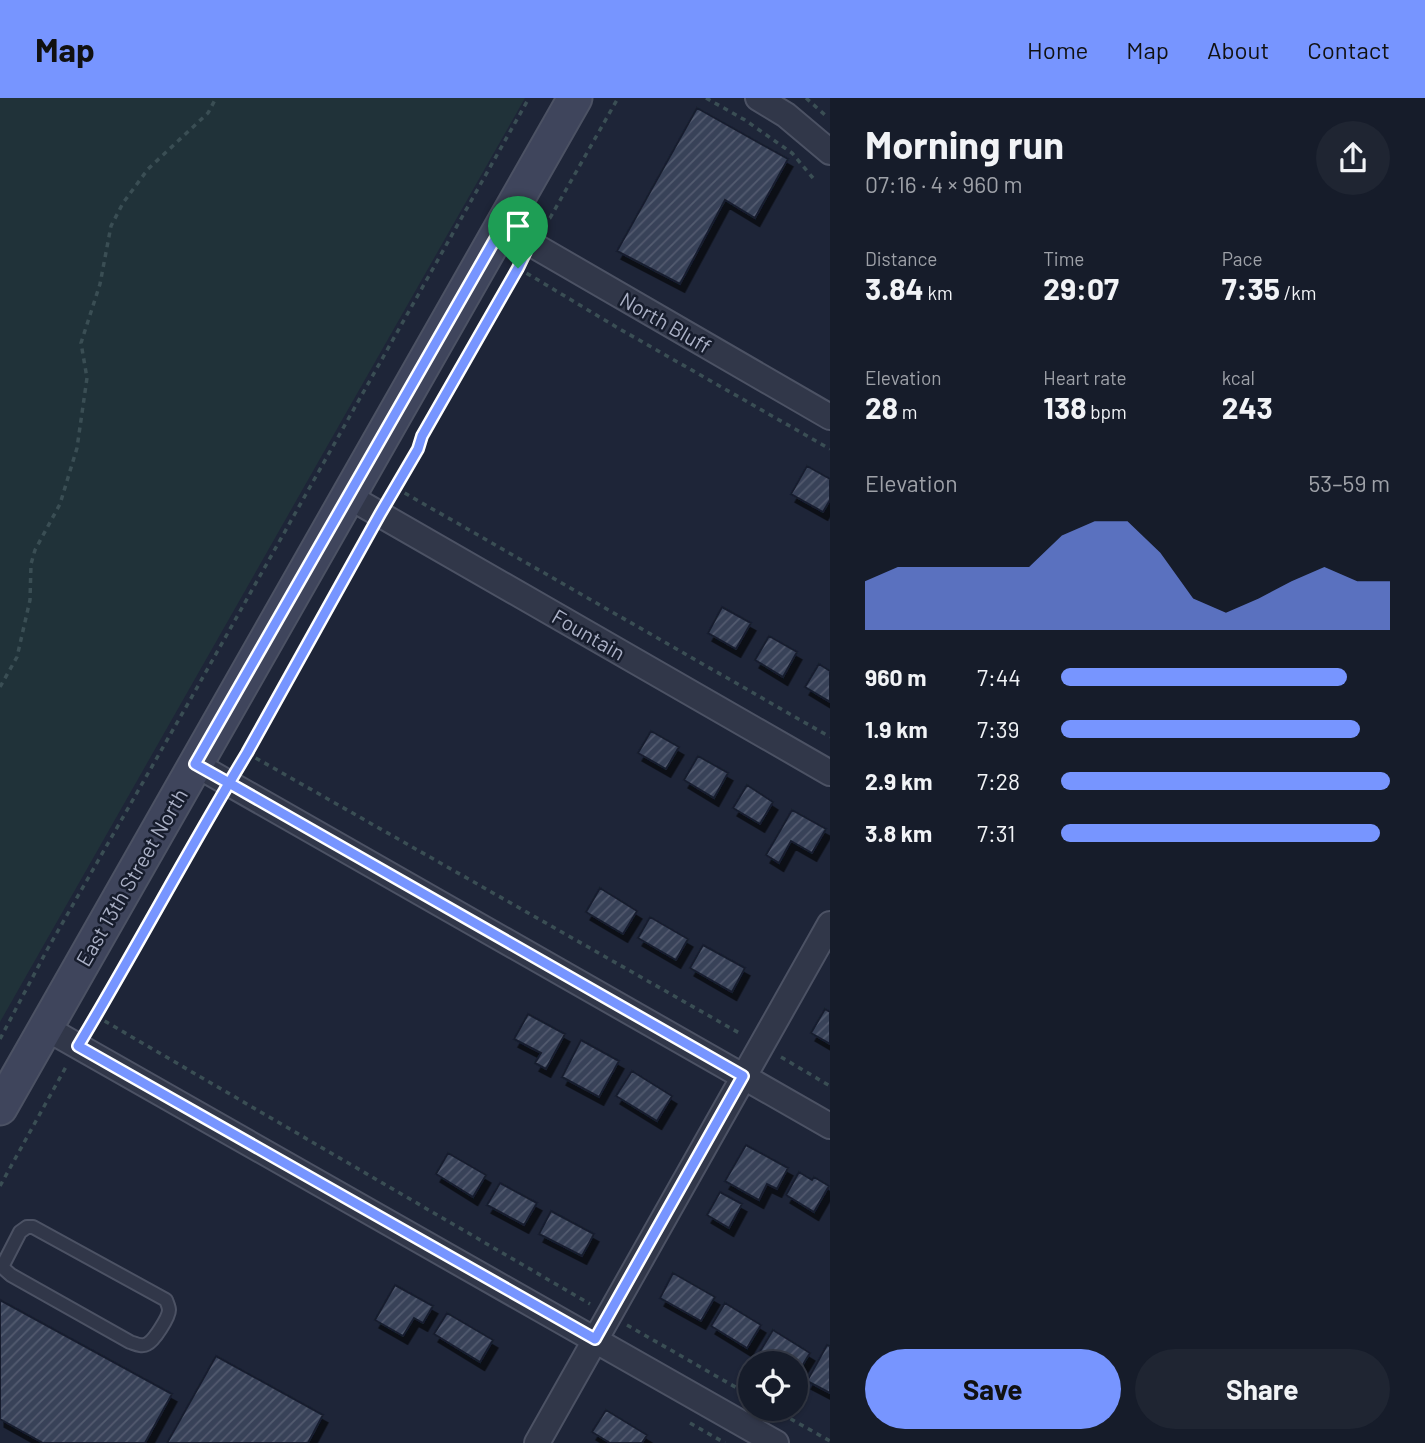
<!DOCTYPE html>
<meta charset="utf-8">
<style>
:root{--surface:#161c2a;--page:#1f2532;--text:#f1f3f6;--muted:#9ea1a8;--line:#353a47;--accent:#7795ff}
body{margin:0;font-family:Barlow,sans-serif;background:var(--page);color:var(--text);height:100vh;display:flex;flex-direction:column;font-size:26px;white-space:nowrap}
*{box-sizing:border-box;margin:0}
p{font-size:23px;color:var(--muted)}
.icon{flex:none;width:38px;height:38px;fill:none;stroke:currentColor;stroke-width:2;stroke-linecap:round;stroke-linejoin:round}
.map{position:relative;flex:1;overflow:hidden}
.panel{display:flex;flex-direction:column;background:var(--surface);width:595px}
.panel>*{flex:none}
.buttons{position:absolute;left:738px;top:1253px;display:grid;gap:14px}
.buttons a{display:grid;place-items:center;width:70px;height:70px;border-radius:50%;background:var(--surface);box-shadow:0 2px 5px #0004,0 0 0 2px var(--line);font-size:35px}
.pin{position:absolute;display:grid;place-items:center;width:60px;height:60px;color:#fff;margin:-72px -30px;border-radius:50% 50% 50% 0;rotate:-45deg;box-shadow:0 0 7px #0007}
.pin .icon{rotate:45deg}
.round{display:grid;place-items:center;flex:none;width:74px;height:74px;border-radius:37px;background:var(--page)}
.overview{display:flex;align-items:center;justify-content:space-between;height:119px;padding:0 35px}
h1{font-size:38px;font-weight:700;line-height:52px}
.metrics{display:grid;grid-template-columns:repeat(3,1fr);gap:10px;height:119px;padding:7px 35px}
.metrics div{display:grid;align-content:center}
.metrics b{font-size:30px;font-weight:700}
.metrics small{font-size:19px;font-weight:400}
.metrics p{font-size:19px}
.chart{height:196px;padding:14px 35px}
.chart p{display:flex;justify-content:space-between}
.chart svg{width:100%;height:126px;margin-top:7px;fill:var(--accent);opacity:.7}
.cta{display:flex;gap:14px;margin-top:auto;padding:14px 35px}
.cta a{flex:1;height:80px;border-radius:42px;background:var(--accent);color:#111;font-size:28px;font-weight:700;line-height:80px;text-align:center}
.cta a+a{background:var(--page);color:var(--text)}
ul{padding:0 35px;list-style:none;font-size:23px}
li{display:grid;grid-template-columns:112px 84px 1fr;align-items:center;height:52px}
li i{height:18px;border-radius:9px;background:var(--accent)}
header{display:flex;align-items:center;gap:42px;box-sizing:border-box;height:98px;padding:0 35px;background:var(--accent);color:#111}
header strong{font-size:33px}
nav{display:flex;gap:38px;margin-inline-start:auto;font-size:24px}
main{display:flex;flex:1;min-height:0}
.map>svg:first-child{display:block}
.grass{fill:#203239}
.building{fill:url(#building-hatch);stroke:#191f2f;stroke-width:2;filter:url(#shadow)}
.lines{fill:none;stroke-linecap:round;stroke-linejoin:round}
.service-casing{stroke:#4c5264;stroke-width:16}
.minor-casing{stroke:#4c5264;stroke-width:28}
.secondary-casing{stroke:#4c5264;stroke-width:37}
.path{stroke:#3a4e54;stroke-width:3.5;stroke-dasharray:5 5;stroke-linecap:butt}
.service{stroke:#313749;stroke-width:12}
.minor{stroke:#313749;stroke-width:24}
.secondary{stroke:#3f455c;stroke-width:33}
.route-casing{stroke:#fff;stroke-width:14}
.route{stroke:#7795ff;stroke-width:9}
.labels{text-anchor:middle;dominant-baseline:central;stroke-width:5;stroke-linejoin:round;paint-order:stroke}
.street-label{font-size:21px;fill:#abb1c6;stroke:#171d2d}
</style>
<header>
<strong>Map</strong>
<nav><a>Home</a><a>Map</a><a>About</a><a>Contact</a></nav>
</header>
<main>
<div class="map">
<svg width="830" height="1345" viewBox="0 0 830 1345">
<defs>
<pattern id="building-hatch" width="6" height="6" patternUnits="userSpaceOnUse" patternTransform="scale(1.75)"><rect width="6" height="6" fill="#394259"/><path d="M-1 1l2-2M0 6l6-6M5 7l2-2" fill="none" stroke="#535b6f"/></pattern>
<filter id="shadow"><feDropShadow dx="4.5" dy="8" stdDeviation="0" flood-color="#0009"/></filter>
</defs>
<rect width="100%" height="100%" fill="#1e2538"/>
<path class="grass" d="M0,0H525L0,924Z"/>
<path class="building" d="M697,10L788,61L755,120L725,102L680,186L617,153Z
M807,368L830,381V402L823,414L791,396Z
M722,509L751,525L736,551L708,535Z
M769,538L797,554L783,579L755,562Z
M819,566L830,573V604L805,589Z
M651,633L679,649L666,671L638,655Z
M698,658L728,675L714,700L684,682Z
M747,687L773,704L760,726L733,710Z
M792,712L826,731L812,755L791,743L779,765L766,757Z
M600,790L637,813L623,836L586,814Z
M650,819L688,841L676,862L638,840Z
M703,847L745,870L732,894L690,870Z
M825,911L830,914V946L811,935Z
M528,916L565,936L546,971L535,965L541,955L514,941Z
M581,942L619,963L599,999L562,979Z
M632,973L672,998L657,1023L616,998Z
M746,1047L788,1070L777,1091L767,1086L759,1102L725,1083Z
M448,1055L486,1077L473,1099L436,1076Z
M799,1074L812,1082L814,1079L829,1088L814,1114L786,1097Z
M500,1085L537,1105L524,1127L487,1107Z
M720,1094L742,1106L729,1130L707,1117Z
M551,1113L594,1136L582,1158L539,1136Z
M673,1175L715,1199L701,1223L660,1200Z
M395,1187L433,1208L423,1225L414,1220L403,1238L375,1222Z
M0,1202L172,1296L145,1345H43L0,1321Z
M725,1205L761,1227L747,1250L711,1228Z
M447,1215L493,1242L480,1264L434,1236Z
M773,1232L810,1255L796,1278V1265H776L759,1255Z
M827,1247L830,1248V1295L807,1283Z
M216,1258L323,1317L308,1345H167Z
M606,1312L647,1337L642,1345H610L592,1334Z"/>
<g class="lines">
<defs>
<path id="service" d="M27,1129H33L166,1202C167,1205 169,1209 169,1212C169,1219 154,1243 147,1246C142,1249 136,1246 130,1244L11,1177L3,1170L4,1165L20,1134Z"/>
<path id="minor" d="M758,0L786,17L830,54
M502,129L830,319
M348,398L830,675
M195,666L830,1028
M46,930L776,1345
M537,1345L830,826"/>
<path id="secondary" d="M0,1010L575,0"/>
</defs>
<use href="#service" class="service-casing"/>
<use href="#minor" class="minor-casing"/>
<use href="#secondary" class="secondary-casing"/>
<path class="path" d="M706,0L745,22L792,55L813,80
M806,0L825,17
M541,125L550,120L618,0
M518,170L618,230L830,351
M396,390L830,639
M391,398L418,351L422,338L520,166
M0,589L17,559L30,502L31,466L35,452L60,406L77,350L87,280L81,245L100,186L111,128L123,105L148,71L208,15L216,0
M247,655L741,936
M240,666L370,435
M96,918L590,1206
M88,930L219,703
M0,941L47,852L194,595L529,0
M781,959L830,988
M0,1088L67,967
M627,1227L751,1298
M773,1311L830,1343
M690,1325L725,1345"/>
<use href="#service" class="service"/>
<use href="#minor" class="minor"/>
<use href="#secondary" class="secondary"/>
</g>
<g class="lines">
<defs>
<path id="route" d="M518,170L422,338L418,351L380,416L247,655C189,751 136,851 78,948L595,1241L743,978L229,685L195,666L502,129L530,145L518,170"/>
</defs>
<use href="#route" class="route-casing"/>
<use href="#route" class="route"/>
</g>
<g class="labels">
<g class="street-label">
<text transform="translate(666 224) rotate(30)">North Bluff</text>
<text transform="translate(589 536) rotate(30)">Fountain</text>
<text transform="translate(131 779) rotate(-60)">East 13th Street North</text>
</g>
</g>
</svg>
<div class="buttons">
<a><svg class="icon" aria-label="locate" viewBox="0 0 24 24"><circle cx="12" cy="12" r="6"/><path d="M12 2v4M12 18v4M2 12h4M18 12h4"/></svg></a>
</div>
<div class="pin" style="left:518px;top:170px;background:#1e9e55"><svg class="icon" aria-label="arrive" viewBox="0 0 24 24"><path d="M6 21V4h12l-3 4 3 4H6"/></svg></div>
</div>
<section class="panel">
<div class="overview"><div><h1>Morning run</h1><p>07:16 · 4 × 960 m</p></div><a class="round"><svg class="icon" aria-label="share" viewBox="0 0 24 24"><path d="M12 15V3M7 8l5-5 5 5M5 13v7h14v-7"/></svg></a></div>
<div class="metrics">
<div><p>Distance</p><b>3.84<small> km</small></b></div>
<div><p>Time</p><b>29:07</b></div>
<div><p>Pace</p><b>7:35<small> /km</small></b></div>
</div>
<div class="metrics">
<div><p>Elevation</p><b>28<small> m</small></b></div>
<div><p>Heart rate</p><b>138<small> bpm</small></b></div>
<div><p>kcal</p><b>243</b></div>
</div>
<div class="chart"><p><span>Elevation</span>53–59 m</p>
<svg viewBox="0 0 160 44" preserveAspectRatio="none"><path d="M0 44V27L10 22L20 22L30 22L40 22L50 22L60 11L70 6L80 6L90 17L100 33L110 38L120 33L130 27L140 22L150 27L160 27V44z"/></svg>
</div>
<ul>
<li><b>960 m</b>7:44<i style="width:87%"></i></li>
<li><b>1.9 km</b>7:39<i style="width:91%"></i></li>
<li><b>2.9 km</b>7:28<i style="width:100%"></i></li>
<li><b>3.8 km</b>7:31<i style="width:97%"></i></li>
</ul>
<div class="cta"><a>Save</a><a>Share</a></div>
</section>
</main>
